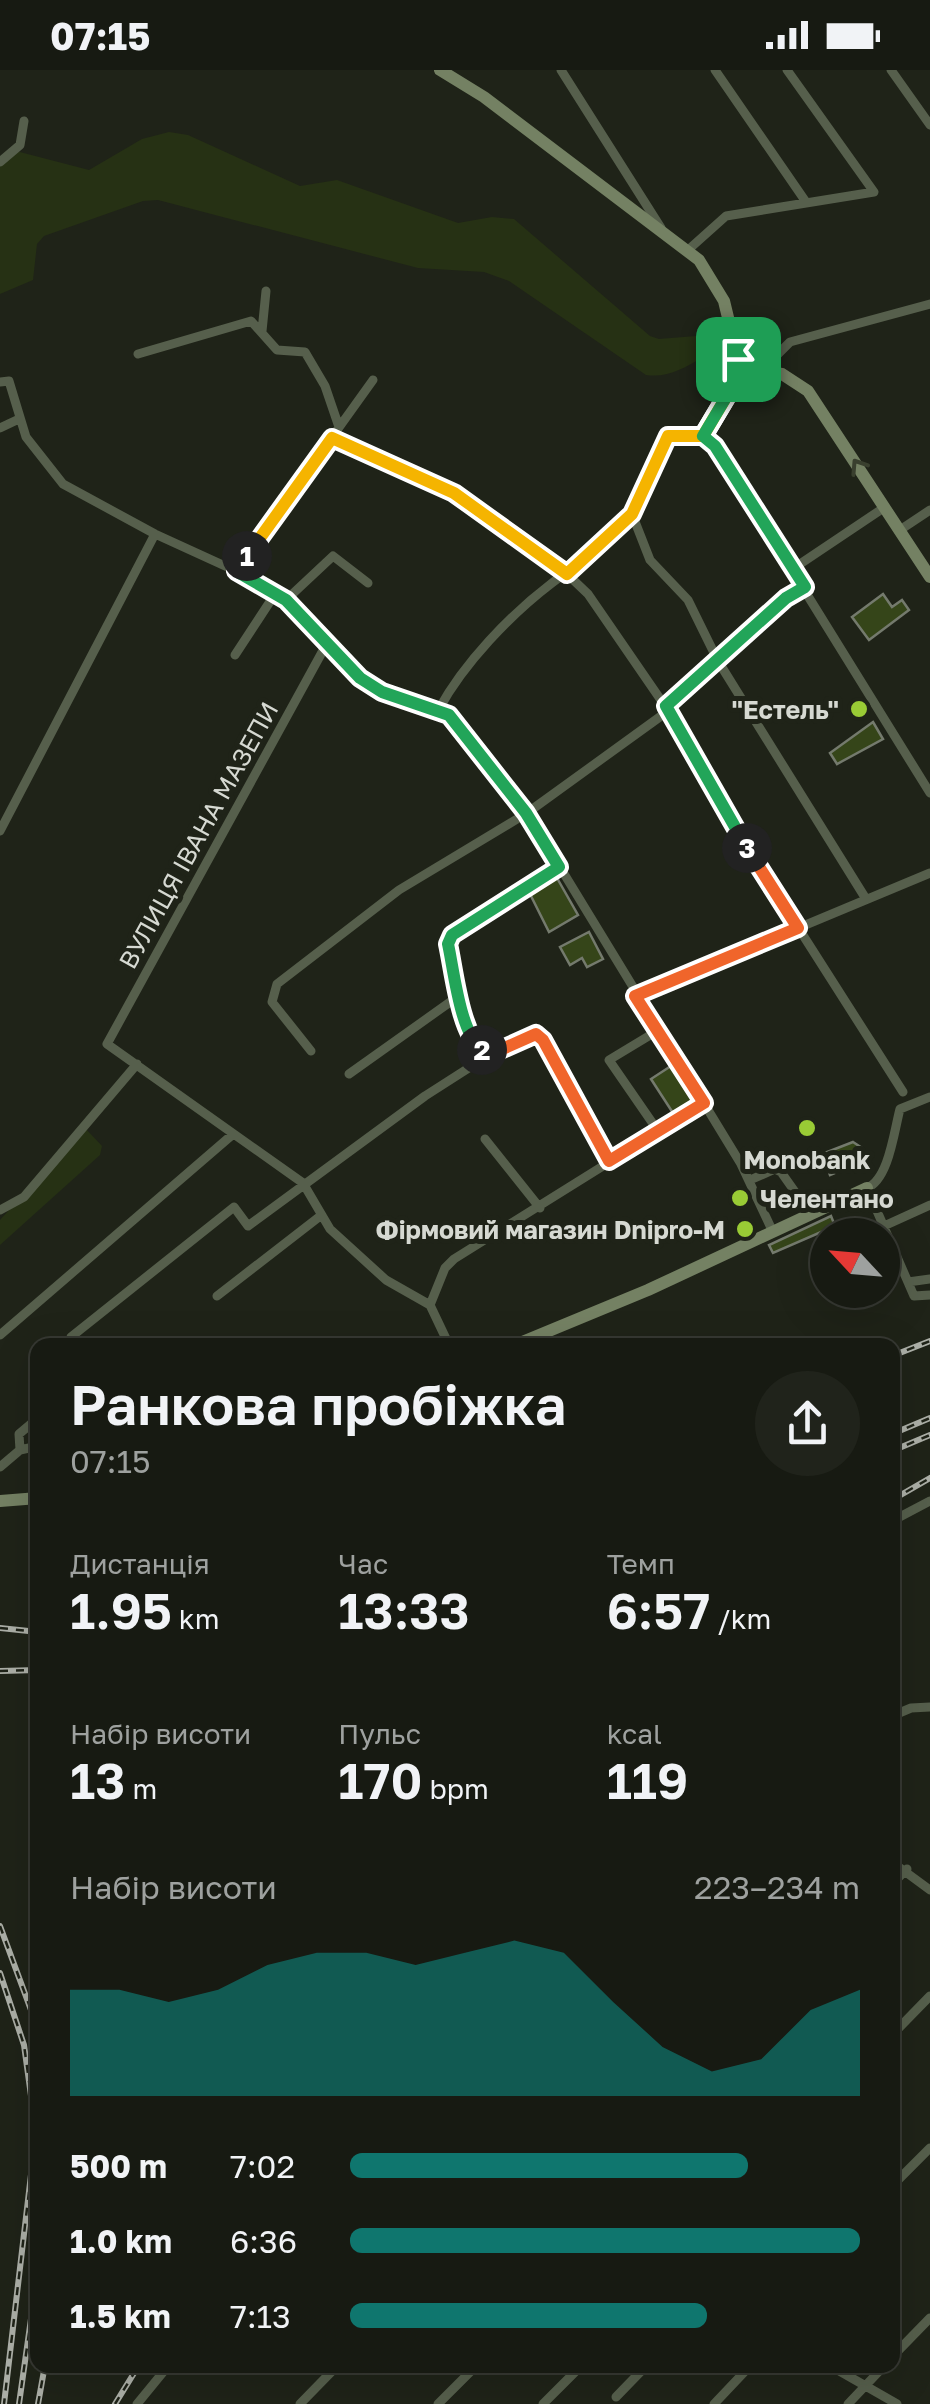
<!DOCTYPE html>
<html lang="uk">
<meta charset="utf-8">
<style>
:root{--surface:#171a12;--page:#20231b;--text:#f1f3f6;--muted:#9ea19f;--line:#363832;--accent:#0f766e}
body{margin:0;font-family:"Golos Text",sans-serif;background:var(--page);color:var(--text);height:100vh;display:flex;flex-direction:column;font-size:38px;white-space:nowrap}
*{box-sizing:border-box;margin:0}
p{font-size:32px;color:var(--muted)}
.icon{flex:none;width:55px;height:55px;fill:none;stroke:currentColor;stroke-width:2;stroke-linecap:round;stroke-linejoin:round}
.map{position:relative;flex:1;overflow:hidden}
.drawer{position:absolute;left:30px;top:1268px;width:870px;height:1035px;display:flex;flex-direction:column;background:var(--surface);border-radius:20px;box-shadow:0 10px 40px #0002,0 0 0 2px var(--line)}
.drawer>*{flex:none}
.needle{width:65px;rotate:296deg}
.buttons{position:absolute;left:810px;top:1148px;display:grid;gap:20px}
.buttons a{display:grid;place-items:center;width:90px;height:90px;border-radius:50%;background:var(--surface);box-shadow:0 10px 40px #0002,0 0 0 2px var(--line);font-size:50px}
.pin{position:absolute;display:grid;place-items:center;width:85px;height:85px;color:#fff;margin:-42px;border-radius:20px;box-shadow:0 5px 15px #0006}
.km{position:absolute;width:50px;height:50px;margin:-25px;border-radius:50%;background:#222;color:#fff;font-size:28px;line-height:50px;text-align:center}
.round{display:grid;place-items:center;flex:none;width:105px;height:105px;border-radius:52px;background:var(--page)}
.summary{display:flex;align-items:center;justify-content:space-between;height:170px;padding:0 40px}
h1{font-size:55px;font-weight:600;line-height:75px}
.metrics{display:grid;grid-template-columns:repeat(3,1fr);gap:15px;height:170px;padding:10px 40px}
.metrics div{display:grid;align-content:center}
.metrics b{font-size:50px;font-weight:600}
.metrics small{font-size:28px;font-weight:400}
.metrics p{font-size:28px}
.chart{height:280px;padding:20px 40px}
.chart p{display:flex;justify-content:space-between}
.chart svg{width:100%;height:180px;margin-top:10px;fill:var(--accent);opacity:.7}
ul{padding:0 40px;list-style:none;font-size:32px}
li{display:grid;grid-template-columns:160px 120px 1fr;align-items:center;height:75px}
li i{height:25px;border-radius:12px;background:var(--accent)}
.status{display:flex;justify-content:space-between;align-items:center;height:70px;padding:0 50px;background:var(--surface);direction:ltr}
.status svg{height:28px;fill:currentColor}
.map>svg:first-child{display:block}
.green{fill:#263114}
.building{fill:#354519;stroke:#747a6d;stroke-width:2.5}
.lines{fill:none;stroke-linecap:round;stroke-linejoin:round}
.street{stroke:#565f4c;stroke-width:9}
.secondary{stroke:#748163;stroke-width:12}
.rail-casing{stroke:#acafa7;stroke-width:6}
.rail{stroke:#1f2318;stroke-width:2.5;stroke-dasharray:8;stroke-linecap:butt}
.oneway{stroke:#393f2e}
.split-1-casing{stroke:#fff;stroke-width:20}
.split-2-casing{stroke:#fff;stroke-width:20}
.split-3-casing{stroke:#fff;stroke-width:20}
.split-4-casing{stroke:#fff;stroke-width:20}
.split-1{stroke:#f5b400;stroke-width:12}
.split-2{stroke:#22a559;stroke-width:12}
.split-3{stroke:#f0652b;stroke-width:12}
.split-4{stroke:#22a559;stroke-width:12}
.poi-dot{fill:#99cb35;stroke:#1f2318;stroke-width:4}
.labels{text-anchor:middle;dominant-baseline:central;stroke-width:10;stroke-linejoin:round;paint-order:stroke}
.poi-label{font-size:25px;font-weight:bold;fill:#d6d9d2;stroke:#1f2318;text-anchor:end}
.street-label{font-size:25px;fill:#d6d9d2;stroke:#1f2318}
</style>
<div class="status"><b>07:15</b><svg viewBox="0 0 49 12"><path d="M0 12V9h3v3zM5 12V6h3v6zM10 12V3h3v9zM15 12V0h3v12zM26 1h20v11H26zM47 4h2v5h-2z"/></svg></div>
<div class="map">
<svg width="930" height="2334" viewBox="0 0 930 2334">
<rect width="100%" height="100%" fill="#1f2318"/>
<path class="green" d="M169,62L188,65L300,116L337,110L458,153L492,147L514,149L650,266L659,269L732,263L737,281C726,283 712,283 702,288C683,298 669,308 646,305L509,211L484,202L418,198L158,130L143,131L44,166L37,174L33,210L0,224V92L16,81L89,100L142,69Z
M84,1057L102,1076L100,1085L0,1175V1150Z"/>
<path class="building" d="M883,524L892,537L902,530L909,540L869,570L852,547Z
M873,652L883,669L837,694L830,683Z
M557,808L578,845L549,862L530,824Z
M589,862L603,889L587,897L582,888L570,895L560,877Z
M671,996L693,1030L673,1043L651,1009Z
M853,1072L862,1078L861,1092L830,1105L822,1084Z
M831,1146L835,1156L773,1183L769,1175Z"/>
<g class="lines">
<path class="street" d="M561,0L661,158
M715,0L806,132
M891,0L930,55
M0,92L20,75L24,51
M688,180L726,146L874,122L787,0
M262,261L266,221
M138,284L251,251L277,280L305,282L325,316L339,357
M769,300L777,285L790,272L930,234
M0,312L9,311L26,367L63,414L155,464L236,501L286,530L326,575L383,623L449,645L527,743L741,1094L772,1160
M0,358L19,349
M703,366L737,309L735,307
M332,368L454,423L567,504L588,524L665,636L718,732L903,1022
M632,444L650,490L688,530L718,591L866,829
M900,460L930,440
M794,498L885,437
M236,501L373,310
M286,530L333,486L368,513
M326,575L107,974L303,1113L330,1159L386,1210L430,1235L449,1275
M235,585L275,524
M665,636L786,528L805,517
M439,639C464,593 510,545 552,513C579,493 614,472 632,442C647,419 656,391 669,366H703L715,376L930,723
M0,761L155,464
M559,797L462,856L449,874C456,910 458,962 489,985L536,964L543,970L609,1091
M635,926L930,803
M657,961L609,990L658,1061
M311,981L272,932L277,914L399,820L527,743L668,641
M349,1004L460,925
M930,1027L900,1039C894,1061 889,1109 867,1118L914,1226L930,1225
M485,1069L540,1138
M750,1110L775,1099L781,1102L810,1143
M0,1140L24,1127L137,994
M884,1156L930,1135
M908,1212L930,1209
M217,1226L319,1147
M430,1235L445,1198L454,1189L704,1033
M0,1265L232,1065
M71,1267L234,1137L248,1156L425,1026L489,985
M20,1380L19,1364L38,1348
M0,1397L20,1380L38,1376
M892,1451L930,1431
M892,1646L911,1638L930,1637
M892,1792L930,1820
M892,1814L907,1799
M892,1965L930,1926
M892,2116L930,2078
M892,2287L930,2248
M829,2295L897,2334
M616,2327L647,2295
M137,2334L169,2295
M300,2334L338,2295
M438,2334L477,2295
M543,2334L582,2295
M714,2334L751,2295
M848,2334L885,2295"/>
<path class="secondary" d="M440,0L484,27L699,190L724,231L738,289
M732 300a12 12 0 1 1 24 0a12 12 0 1 1-24 0Z
M755,300L782,304L808,321L930,507
M515,1275L648,1220L867,1118
M0,1431L38,1428"/>
<defs>
<path id="rail" d="M892,1286L930,1271
M892,1364L930,1348
M892,1381L930,1365
M892,1430L930,1408
M0,1558L38,1562
M0,1601L38,1600
M0,1856L38,1959
M0,1903L24,1975L36,2062L4,2334
M19,2334L38,2199
M38,2334L45,2295
M115,2334L139,2295"/>
</defs>
<use href="#rail" class="rail-casing"/>
<use href="#rail" class="rail"/>
</g>
<defs><path id="oneway-chevron" d="M-2-3.5L2.5 0L-2 3.5" fill="none" stroke-width="1.6" stroke-linecap="round" stroke-linejoin="round" transform="scale(2.5)"/></defs>
<use class="oneway" href="#oneway-chevron" transform="translate(858 396) rotate(-123)"/>
<g class="lines">
<defs>
<path id="split-1" d="M247,486L332,368L454,423L567,504L632,444L668,366H703L737,309L732,299L738,289"/>
<path id="split-2" d="M247,486L236,501L286,530L360,608L382,622L449,645L526,743L559,797L452,865L448,874C454,901 460,963 482,980"/>
<path id="split-3" d="M482,980L489,985L536,964L543,970L609,1091L704,1033L635,926L798,858L747,778"/>
<path id="split-4" d="M738,289L752,292L753,306L746,311L737,309L703,366L715,376L805,517L786,528L666,636L747,778"/>
</defs>
<use href="#split-1" class="split-1-casing"/>
<use href="#split-2" class="split-2-casing"/>
<use href="#split-3" class="split-3-casing"/>
<use href="#split-4" class="split-4-casing"/>
<use href="#split-1" class="split-1"/>
<use href="#split-2" class="split-2"/>
<use href="#split-3" class="split-3"/>
<use href="#split-4" class="split-4"/>
</g>
<g class="poi-dot">
<circle cx="859" cy="639" r="10"/>
<circle cx="807" cy="1058" r="10"/>
<circle cx="740" cy="1128" r="10"/>
<circle cx="745" cy="1159" r="10"/>
</g>
<g class="labels">
<g class="poi-label">
<text x="839" y="639">"Естель"</text>
<text x="807" y="1089" text-anchor="middle">Monobank</text>
<text x="760" y="1128" text-anchor="start">Челентано</text>
<text x="725" y="1159">Фірмовий магазин Dnipro-M</text>
</g>
<g class="street-label">
<text transform="translate(198 765) rotate(-61)">ВУЛИЦЯ ІВАНА МАЗЕПИ</text>
</g>
</g>
</svg>
<div class="buttons">
<a><svg class="needle" viewBox="-14 -14 28 28"><path d="M0-13l5 13h-10z" fill="#e53935"/><path d="M0 13l5-13h-10z" fill="#9ea19f"/></svg></a>
</div>
<div class="pin" style="left:738px;top:289px;background:#1e9e55"><svg class="icon" aria-label="arrive" viewBox="0 0 24 24"><path d="M6 21V4h12l-3 4 3 4H6"/></svg></div>
<b class="km" style="left:247px;top:486px">1</b>
<b class="km" style="left:482px;top:980px">2</b>
<b class="km" style="left:747px;top:778px">3</b>
<section class="drawer">
<div class="summary"><div><h1>Ранкова пробіжка</h1><p>07:15</p></div><a class="round"><svg class="icon" aria-label="share" viewBox="0 0 24 24"><path d="M12 15V3M7 8l5-5 5 5M5 13v7h14v-7"/></svg></a></div>
<div class="metrics">
<div><p>Дистанція</p><b>1.95<small> km</small></b></div>
<div><p>Час</p><b>13:33</b></div>
<div><p>Темп</p><b>6:57<small> /km</small></b></div>
</div>
<div class="metrics">
<div><p>Набір висоти</p><b>13<small> m</small></b></div>
<div><p>Пульс</p><b>170<small> bpm</small></b></div>
<div><p>kcal</p><b>119</b></div>
</div>
<div class="chart"><p><span>Набір висоти</span>223–234 m</p>
<svg viewBox="0 0 160 44" preserveAspectRatio="none"><path d="M0 44V18L10 18L20 21L30 18L40 12L50 9L60 9L70 12L80 9L90 6L100 9L110 21L120 32L130 38L140 35L150 23L160 18V44z"/></svg>
</div>
<ul>
<li><b>500 m</b>7:02<i style="width:78%"></i></li>
<li><b>1.0 km</b>6:36<i style="width:100%"></i></li>
<li><b>1.5 km</b>7:13<i style="width:70%"></i></li>
</ul>
</section>
</div>
